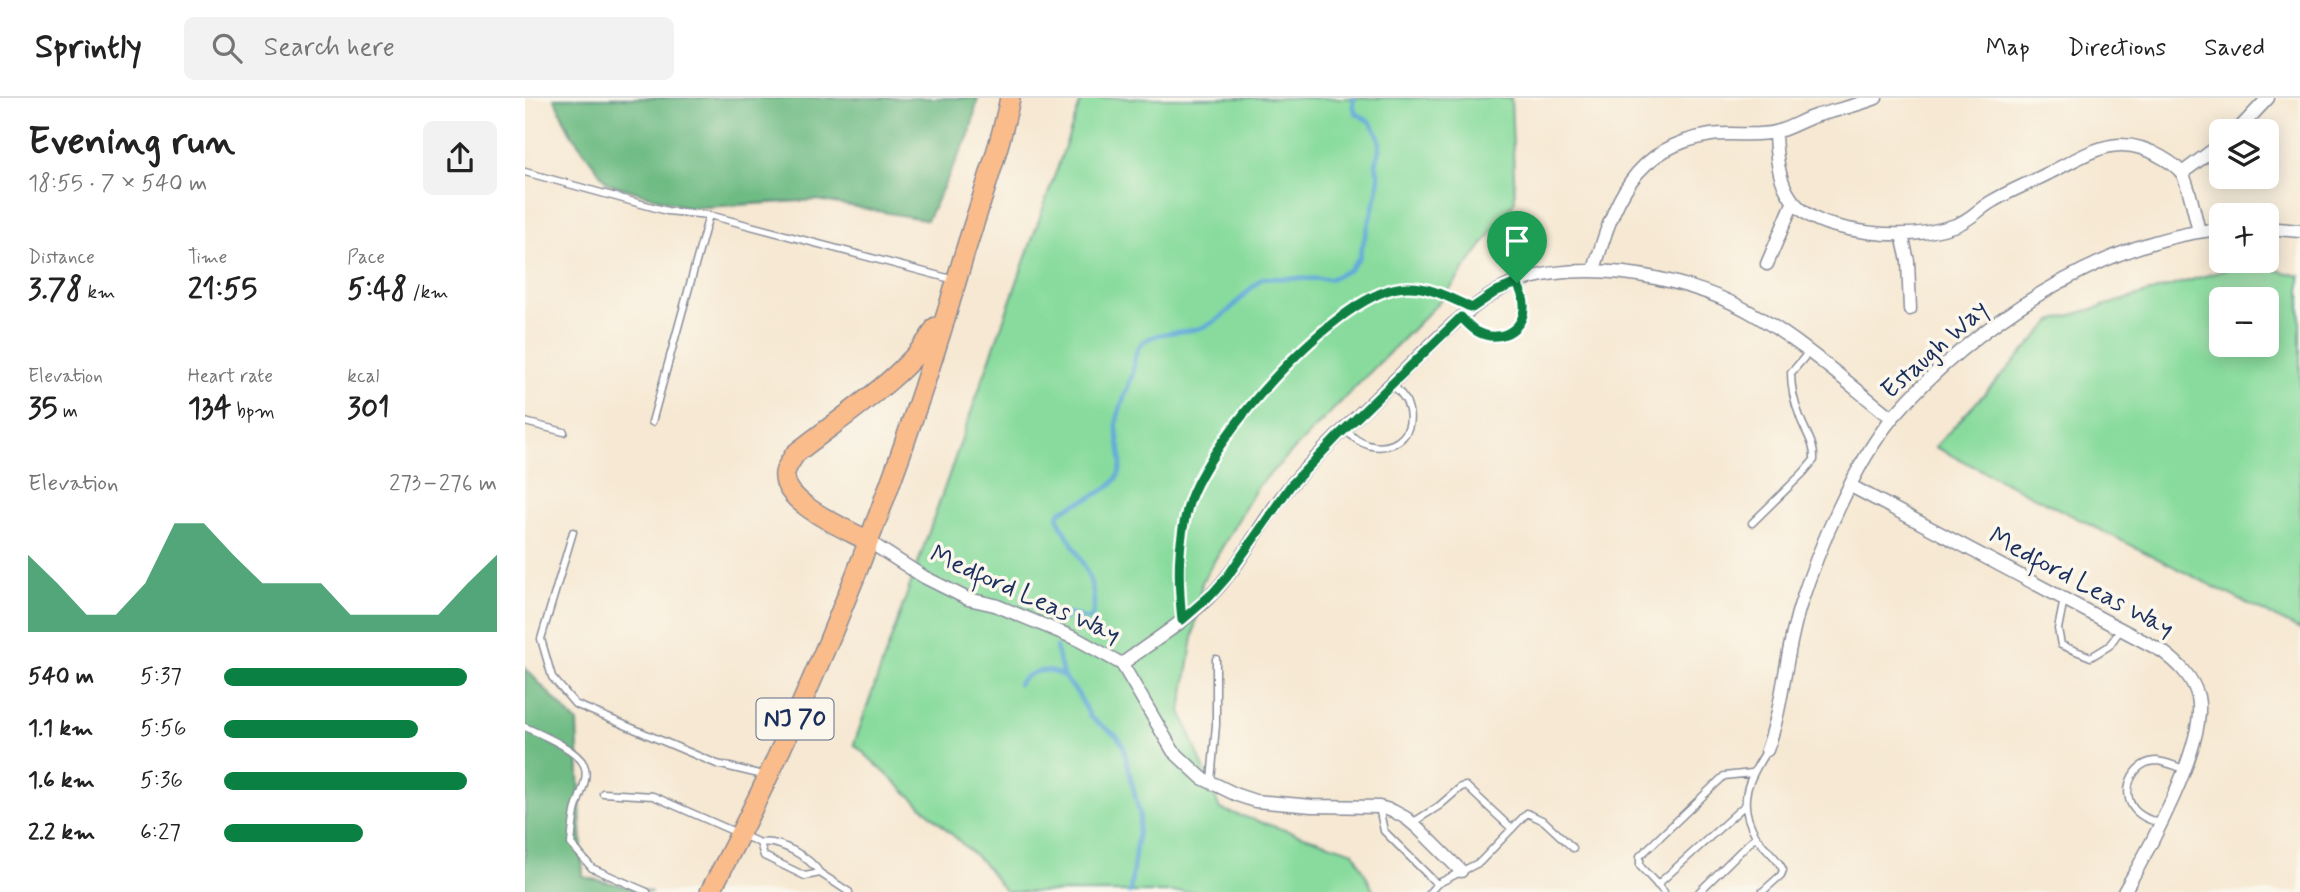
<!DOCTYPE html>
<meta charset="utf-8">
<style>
:root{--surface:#fff;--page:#f2f2f2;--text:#222;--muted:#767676;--line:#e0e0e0;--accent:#0b8043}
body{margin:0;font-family:Mynerve,sans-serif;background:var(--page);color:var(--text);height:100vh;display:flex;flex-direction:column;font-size:26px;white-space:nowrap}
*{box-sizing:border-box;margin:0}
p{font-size:23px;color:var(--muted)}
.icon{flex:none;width:38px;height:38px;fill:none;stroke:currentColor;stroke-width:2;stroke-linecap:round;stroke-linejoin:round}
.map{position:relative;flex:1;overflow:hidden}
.details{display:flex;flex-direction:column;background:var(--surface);width:525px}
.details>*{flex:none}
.tools{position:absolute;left:1684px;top:21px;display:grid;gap:14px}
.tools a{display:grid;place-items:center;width:70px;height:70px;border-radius:10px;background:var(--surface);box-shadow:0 4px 18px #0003;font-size:35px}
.pin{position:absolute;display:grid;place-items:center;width:60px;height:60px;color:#fff;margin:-72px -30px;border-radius:50% 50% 50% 0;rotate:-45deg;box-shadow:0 0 7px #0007}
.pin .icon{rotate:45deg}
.round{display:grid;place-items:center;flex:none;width:74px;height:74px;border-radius:10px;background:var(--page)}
.summary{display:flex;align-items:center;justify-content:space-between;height:119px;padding:0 28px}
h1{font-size:38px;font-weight:800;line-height:52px}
.metrics{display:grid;grid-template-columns:repeat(3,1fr);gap:10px;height:119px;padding:7px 28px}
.metrics div{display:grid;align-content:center}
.metrics b{font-size:30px;font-weight:800}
.metrics small{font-size:19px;font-weight:400}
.metrics p{font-size:19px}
.chart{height:196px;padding:14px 28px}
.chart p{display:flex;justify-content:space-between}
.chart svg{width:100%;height:126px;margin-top:7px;fill:var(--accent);opacity:.7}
ul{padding:0 28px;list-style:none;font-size:23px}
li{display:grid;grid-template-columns:112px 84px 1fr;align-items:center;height:52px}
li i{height:18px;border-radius:9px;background:var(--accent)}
header{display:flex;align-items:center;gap:42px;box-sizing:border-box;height:98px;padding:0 35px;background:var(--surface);border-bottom:2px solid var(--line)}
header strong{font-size:33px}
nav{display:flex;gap:38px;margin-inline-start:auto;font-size:24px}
.search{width:490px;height:63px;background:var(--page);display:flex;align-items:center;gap:18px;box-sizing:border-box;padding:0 24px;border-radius:10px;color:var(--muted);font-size:26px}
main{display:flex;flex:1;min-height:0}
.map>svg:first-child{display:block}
.green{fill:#88db9d;stroke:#52857e;stroke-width:2;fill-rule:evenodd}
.forest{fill:#6ebb84;stroke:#447571;stroke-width:2}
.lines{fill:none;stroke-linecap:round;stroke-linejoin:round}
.stream{stroke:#62aad9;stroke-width:4.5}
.service-casing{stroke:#888c98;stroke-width:9}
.minor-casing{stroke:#888c98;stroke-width:15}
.trunk-casing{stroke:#888c98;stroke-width:22}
.service{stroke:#fff;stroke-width:6}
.minor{stroke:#fff;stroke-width:12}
.trunk{stroke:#fabc8b;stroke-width:19}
.route-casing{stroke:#fff;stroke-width:14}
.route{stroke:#0b8043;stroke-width:9}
.labels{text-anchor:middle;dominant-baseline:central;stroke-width:7;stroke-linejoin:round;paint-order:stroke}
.shield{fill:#fbf7ec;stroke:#5e6b89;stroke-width:2}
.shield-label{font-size:24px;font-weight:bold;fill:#1b2f5e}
.street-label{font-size:26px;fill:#1b2f5e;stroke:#fbf7ec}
</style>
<header>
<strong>Sprintly</strong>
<div class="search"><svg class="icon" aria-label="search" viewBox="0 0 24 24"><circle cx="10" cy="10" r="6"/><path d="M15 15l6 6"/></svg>Search here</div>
<nav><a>Map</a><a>Directions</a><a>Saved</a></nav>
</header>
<main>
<section class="details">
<div class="summary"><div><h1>Evening run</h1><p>18:55 · 7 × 540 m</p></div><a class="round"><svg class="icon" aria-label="share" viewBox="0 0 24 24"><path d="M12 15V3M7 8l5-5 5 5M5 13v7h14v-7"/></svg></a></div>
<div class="metrics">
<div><p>Distance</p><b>3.78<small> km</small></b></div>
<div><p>Time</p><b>21:55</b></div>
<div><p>Pace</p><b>5:48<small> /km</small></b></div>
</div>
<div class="metrics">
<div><p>Elevation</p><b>35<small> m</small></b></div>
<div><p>Heart rate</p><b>134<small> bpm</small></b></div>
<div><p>kcal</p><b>301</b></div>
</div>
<div class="chart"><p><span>Elevation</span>273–276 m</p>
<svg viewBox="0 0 160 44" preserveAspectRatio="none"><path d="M0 44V17L10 27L20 38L30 38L40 27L50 6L60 6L70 17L80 27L90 27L100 27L110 38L120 38L130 38L140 38L150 27L160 17V44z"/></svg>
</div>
<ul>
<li><b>540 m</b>5:37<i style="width:89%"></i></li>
<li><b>1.1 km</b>5:56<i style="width:71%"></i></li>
<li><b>1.6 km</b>5:36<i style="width:89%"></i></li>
<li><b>2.2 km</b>6:27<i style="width:51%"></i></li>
</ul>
</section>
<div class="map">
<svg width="1775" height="794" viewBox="0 0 1775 794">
<rect width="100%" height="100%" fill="#fbf7ec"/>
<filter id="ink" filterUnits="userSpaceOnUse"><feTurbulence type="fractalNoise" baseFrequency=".0143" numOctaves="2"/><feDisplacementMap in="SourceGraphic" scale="14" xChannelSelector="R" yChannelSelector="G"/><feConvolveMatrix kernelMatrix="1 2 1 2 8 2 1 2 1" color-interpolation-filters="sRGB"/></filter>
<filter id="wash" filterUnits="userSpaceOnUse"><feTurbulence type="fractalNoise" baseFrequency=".00686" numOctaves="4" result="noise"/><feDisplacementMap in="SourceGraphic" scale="28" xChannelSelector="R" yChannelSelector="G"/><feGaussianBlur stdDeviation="1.57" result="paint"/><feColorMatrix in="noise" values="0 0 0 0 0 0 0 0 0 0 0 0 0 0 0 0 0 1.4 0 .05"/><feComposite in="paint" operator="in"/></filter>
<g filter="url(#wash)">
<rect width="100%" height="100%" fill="#f6e8d2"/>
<path class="green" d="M557,0H986L990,103L919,199L732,389L677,484L656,613L695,711L829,754L849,794H481L458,765L329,646Z
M1724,165L1775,178V532L1410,349L1527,223ZM1696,201H1741V247H1696Z"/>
<path class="forest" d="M29,0H453L445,35L402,122L292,102L164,110L82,85L45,34Z
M0,570L52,625L58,779L127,794H0Z"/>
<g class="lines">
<path class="stream" d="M538,522L542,516H546L565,522C580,493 549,449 535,425L533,417L536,413C552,404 575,398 588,385C605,367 590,344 592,323C595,307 602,293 607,277C610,267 608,256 615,247C631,230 662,237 681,228C705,217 718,195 738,180L805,181L824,172L834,160L852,95L854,79L851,67L855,46L853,36L844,23L831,15L828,8L829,0
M531,549L538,578L553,596L566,620L592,638L598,647L615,718L605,794
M493,586C504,572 522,569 537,578"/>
</g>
</g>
<g filter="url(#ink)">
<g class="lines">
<defs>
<path id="service" d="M0,74L142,113L184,117
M936,219C941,224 947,231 953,234C977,248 1005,228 998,201C997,195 994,190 992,185
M0,324L39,334
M127,324L184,117L430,182
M820,331C849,366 899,345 881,303C878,297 871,291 867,285
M1227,425L1278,375L1289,362C1290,345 1280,334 1275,319C1269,304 1266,291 1266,275L1283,255
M48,434L16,541L27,579L50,606L192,666L238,677
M1539,501L1533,531L1536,547L1566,559L1584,548L1596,531
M657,522C654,483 652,444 664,405C682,345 816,189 882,188C905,188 927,201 947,210
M0,629C15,636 52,651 59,667C65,680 53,700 50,714C48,724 47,736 46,746L67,770L122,794
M686,683L691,627V561
M78,695L128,698L235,745C254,741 284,759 295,775L280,778L239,758L235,745
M854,709L859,733L912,786L955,764L1002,715L1019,723L1048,750
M887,725L914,708L936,689L941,688L987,731
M1635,725C1624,722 1613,718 1607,708C1596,689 1610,663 1632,663C1641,664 1650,668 1659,671
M295,775L324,794
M1132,787L1219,708
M905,794L912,786
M1139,794L1115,768V758L1199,678L1227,675
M1174,794L1231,738
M1237,794L1256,777L1258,772C1252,758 1238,750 1231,738C1211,704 1223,682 1242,652"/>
<path id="minor" d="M1712,33L1743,0
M1250,34C1251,80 1261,116 1310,128C1350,138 1391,141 1431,127C1445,122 1454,111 1466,104C1484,93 1505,85 1524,75C1565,55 1592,32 1638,60C1645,64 1654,70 1658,77C1666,94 1669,115 1674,133
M1657,75L1696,46
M1741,130L1775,133
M1377,137L1383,163L1385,211
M1242,166L1268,105
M1069,172C1089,105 1107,49 1186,37C1207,34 1230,39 1250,34C1264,31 1277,22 1290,18C1311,12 1331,8 1351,0
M1326,388L1637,553C1653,565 1668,579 1673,599C1683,644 1623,753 1599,794
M343,443L399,479L443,501L470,507L552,541L597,566L648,653L677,680L712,697L730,703L787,708L854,709L868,713L881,720L893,730L936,773
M597,566C628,543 663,522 689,494C719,462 737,421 766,387C798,350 835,316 870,282C901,252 932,218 969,195C1037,154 1157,176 1223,213C1275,242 1321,284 1367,320
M1242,652C1259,606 1260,555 1275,508C1293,451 1330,365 1368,319C1446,229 1575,142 1696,131"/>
<path id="trunk" d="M343,443C322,431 256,405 260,375C261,369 267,361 270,356C312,322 386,276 411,229
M185,794C292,592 376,377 439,157C455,105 474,53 485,0"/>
</defs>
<use href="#service" class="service-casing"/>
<use href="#minor" class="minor-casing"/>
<use href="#trunk" class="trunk-casing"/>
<use href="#service" class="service"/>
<use href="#minor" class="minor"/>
<use href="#trunk" class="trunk"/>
</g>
</g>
<g class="lines" filter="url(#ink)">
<defs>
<path id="route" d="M992,185C994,190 997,195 998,200C1005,228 977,247 953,234C947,231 941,224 936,219L934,221L814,337L766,387L702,479L688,495L657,522C653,483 652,444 664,405C682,345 815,189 882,189C905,188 927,201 947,210L972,193Z"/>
</defs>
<use href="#route" class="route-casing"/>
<use href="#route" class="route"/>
</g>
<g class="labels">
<rect class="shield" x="231.5" y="600.5" width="77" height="41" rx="5"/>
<g class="shield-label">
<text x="270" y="621">NJ 70</text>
</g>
<g class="street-label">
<text transform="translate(1410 252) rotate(-42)">Estaugh Way</text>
<text transform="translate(1556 485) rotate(28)">Medford Leas Way</text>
<text transform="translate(500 497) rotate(24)">Medford Leas Way</text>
</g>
</g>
</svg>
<div class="tools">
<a><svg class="icon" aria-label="layers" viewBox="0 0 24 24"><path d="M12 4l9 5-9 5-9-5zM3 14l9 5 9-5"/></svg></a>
<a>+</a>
<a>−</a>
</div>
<div class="pin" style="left:992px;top:185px;background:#1e9e55"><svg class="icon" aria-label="arrive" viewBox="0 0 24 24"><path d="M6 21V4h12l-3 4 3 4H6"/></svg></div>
</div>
</main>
